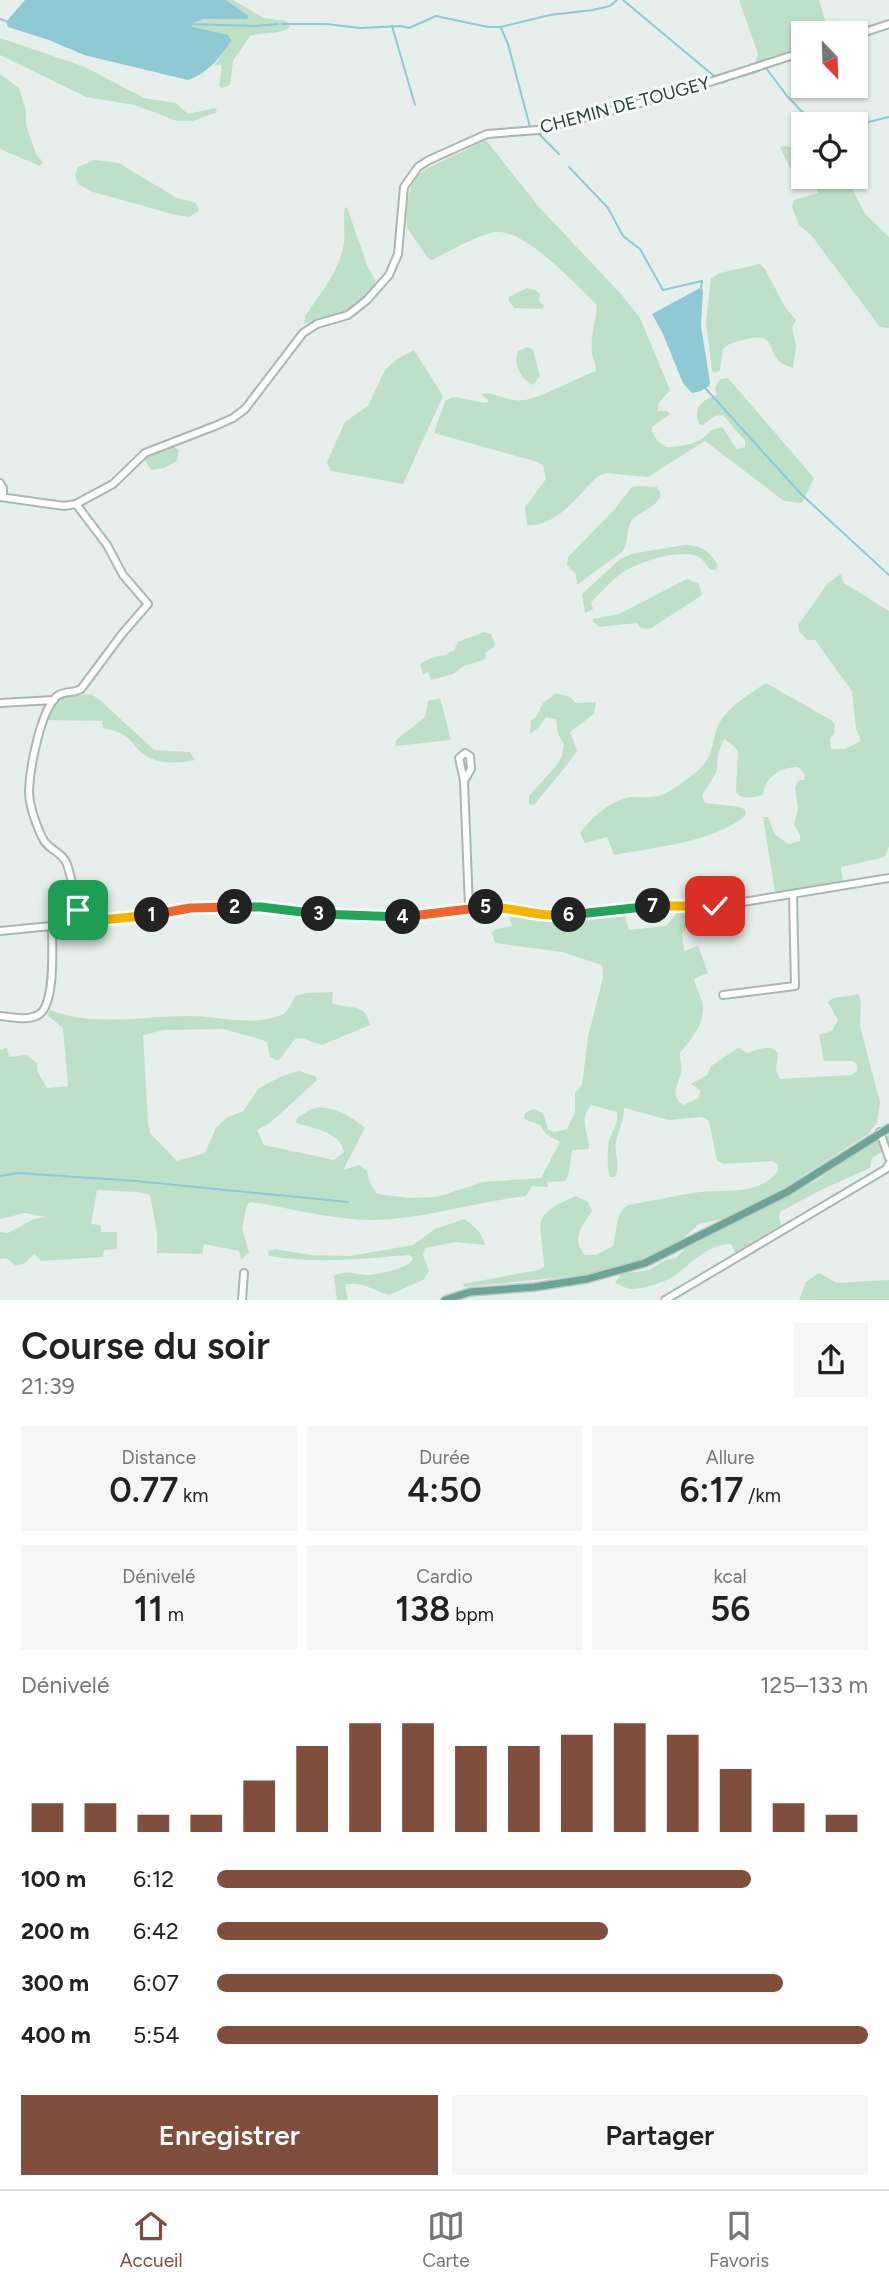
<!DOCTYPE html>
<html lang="fr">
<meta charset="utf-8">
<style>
:root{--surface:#fff;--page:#f6f6f6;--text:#222;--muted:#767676;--line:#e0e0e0;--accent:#804e3d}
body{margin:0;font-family:Figtree,sans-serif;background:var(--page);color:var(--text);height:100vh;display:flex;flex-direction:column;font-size:26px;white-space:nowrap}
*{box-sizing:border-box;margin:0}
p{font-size:23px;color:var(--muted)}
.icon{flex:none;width:38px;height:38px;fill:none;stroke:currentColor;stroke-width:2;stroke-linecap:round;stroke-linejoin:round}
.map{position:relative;height:1300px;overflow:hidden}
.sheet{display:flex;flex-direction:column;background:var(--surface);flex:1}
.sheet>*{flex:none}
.needle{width:46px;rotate:157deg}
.controls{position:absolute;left:791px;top:21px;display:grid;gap:14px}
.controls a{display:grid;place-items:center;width:77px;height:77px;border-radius:0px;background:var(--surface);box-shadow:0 2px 5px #0004;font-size:35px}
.pin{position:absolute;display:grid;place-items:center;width:60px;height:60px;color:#fff;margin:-30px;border-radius:14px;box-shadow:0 4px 10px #0006}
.km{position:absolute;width:35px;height:35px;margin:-18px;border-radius:50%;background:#222;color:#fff;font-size:19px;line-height:35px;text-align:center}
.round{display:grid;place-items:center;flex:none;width:74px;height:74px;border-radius:0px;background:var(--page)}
.headline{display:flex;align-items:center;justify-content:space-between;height:119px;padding:0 21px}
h1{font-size:38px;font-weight:600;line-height:52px}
.metrics{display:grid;grid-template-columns:repeat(3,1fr);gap:10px;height:119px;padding:7px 21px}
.metrics div{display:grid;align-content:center;border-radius:0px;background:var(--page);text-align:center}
.metrics b{font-size:35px;font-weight:600}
.metrics small{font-size:19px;font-weight:400}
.metrics p{font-size:19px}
.chart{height:196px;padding:14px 21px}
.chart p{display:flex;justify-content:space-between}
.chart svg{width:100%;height:126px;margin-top:7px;stroke:var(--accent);stroke-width:6}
.action{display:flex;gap:14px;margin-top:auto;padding:14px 21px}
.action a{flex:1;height:80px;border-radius:0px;background:var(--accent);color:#fff;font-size:28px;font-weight:600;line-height:80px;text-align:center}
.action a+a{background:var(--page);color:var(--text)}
ul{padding:0 21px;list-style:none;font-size:23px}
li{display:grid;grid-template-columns:112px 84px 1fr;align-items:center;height:52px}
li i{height:18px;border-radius:9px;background:var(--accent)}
.tabs{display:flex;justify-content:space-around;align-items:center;height:98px;border-top:2px solid var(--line);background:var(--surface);font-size:19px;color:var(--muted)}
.tabs a{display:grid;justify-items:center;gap:4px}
.tabs .selected{color:var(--accent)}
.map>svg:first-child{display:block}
.green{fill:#bfe0c8}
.water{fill:#8ec9d4}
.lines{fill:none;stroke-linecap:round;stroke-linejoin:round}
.stream{stroke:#8ec9d4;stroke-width:2}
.minor-casing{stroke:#a8b8b2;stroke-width:10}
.major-casing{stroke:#c2cac8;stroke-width:10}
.minor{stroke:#fff;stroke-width:6}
.major{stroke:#6aa596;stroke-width:7}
.split-1-casing{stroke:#fff;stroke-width:14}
.split-2-casing{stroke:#fff;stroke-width:14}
.split-3-casing{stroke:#fff;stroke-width:14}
.split-4-casing{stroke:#fff;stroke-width:14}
.split-5-casing{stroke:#fff;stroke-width:14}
.split-6-casing{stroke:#fff;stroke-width:14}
.split-7-casing{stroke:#fff;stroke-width:14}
.split-8-casing{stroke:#fff;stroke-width:14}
.split-1{stroke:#f5b400;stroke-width:9}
.split-2{stroke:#f0652b;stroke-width:9}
.split-3{stroke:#22a559;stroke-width:9}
.split-4{stroke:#22a559;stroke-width:9}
.split-5{stroke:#f0652b;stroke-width:9}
.split-6{stroke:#f5b400;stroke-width:9}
.split-7{stroke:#22a559;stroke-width:9}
.split-8{stroke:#f5b400;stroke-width:9}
.labels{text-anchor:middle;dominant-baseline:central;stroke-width:6;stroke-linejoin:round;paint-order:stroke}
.street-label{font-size:18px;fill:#24423a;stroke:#f7fbf9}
</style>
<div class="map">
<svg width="889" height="1300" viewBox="0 0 889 1300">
<rect width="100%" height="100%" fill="#e6efeb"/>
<path class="green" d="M226,0H233L264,18L287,21L290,27C278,36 264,31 250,36L233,61L230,85L222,88L219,86L222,65L214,66L232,40L231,37L193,27L190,24L203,19H247L249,16Z
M739,0H819L829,33H803V48L759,63L755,62L758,54Z
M0,38L85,67L144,98L176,103L188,114L215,108L217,112L193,121H177L135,105L86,97L0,55Z
M0,74L19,88L26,111V125L36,154L43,162L40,166L0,149Z
M486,140L538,206L621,294L640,318L670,390L658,404V411H666L670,414L652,427C652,437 658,441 666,447C682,447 701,444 711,430L722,427L737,449L745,447V441L723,415L715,416L703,425L699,424C692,406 703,400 717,395L715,388L720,379L728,378L814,478L802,503L784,501L705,441L648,477L606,473L598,476C579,494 556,528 527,525L525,507L546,479L543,466L538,462L434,433L445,401L454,397L486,403L489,401L481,394C494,390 510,405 529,399C551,393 574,379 596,371C596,363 593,360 592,353C590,336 596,321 597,305C576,285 526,230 497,232C483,232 446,253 432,260L428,258L407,228L406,207L412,184L420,173L428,168Z
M784,146L803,149V177H846L865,214L889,237V328L880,327L811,235L799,225L792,207L794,200L818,193L816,188C794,176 790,170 780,147Z
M94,160L119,163L177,198L196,203L199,211L189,217L176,215L93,192L78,184L75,175L78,167Z
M347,207L367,265L376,282C351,318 341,311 304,324L305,316C320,294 341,269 344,242C345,231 343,219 345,208Z
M760,264L765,269L785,307L796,320L792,328L796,346L793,368C759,359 784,329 743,340C735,342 729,343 723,349L720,370L716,373L712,371L706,322L711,278L720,273Z
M527,288L535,290L540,294L539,301L544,306L542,309L514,308L509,301V297Z
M528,347L533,350L540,376L533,385C520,378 513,365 518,351Z
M414,350L443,396L403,484L331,471L327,462L345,422L368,406L385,370L397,359Z
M171,445L179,450L177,461L164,468L151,470L144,458Z
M640,486L657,487L661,494C657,508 643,509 633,519C625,528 629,542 623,551L577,585L576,574L567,565L568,557L614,510L632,487Z
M684,545C702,545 710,551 718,566L716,570H710C706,564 702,557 694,555C674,550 635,563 619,575C609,583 600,594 591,602L593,609L585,613L582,594L619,560L631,554Z
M841,574L844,583L889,611V846L885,857L841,867L843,881L775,892L763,817H768L775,835L789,844L800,841V835L794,824L798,809L795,787L799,780H804L805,775L798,767C780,767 766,776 763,795C753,797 743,801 736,792L738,752L735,747L724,739L718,754L717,771L702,795L705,803L741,807L745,810L746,815C716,842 654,847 614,855L607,837L585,843L580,833C592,817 612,799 632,797C641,797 650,798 659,796C671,792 685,780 695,773C715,757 710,745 718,726C727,707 750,694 766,683L831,720L835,725L834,734L830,738L831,749H845L861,741L856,729L852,691L815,640H807L799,631L798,625L828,583Z
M687,579L699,584L702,595L650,629L641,628L637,623L599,627L593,622V619L619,614Z
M484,632L491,634L495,643L494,647L485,653L486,659L462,667L453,674L431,680L428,672L423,675L420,664L431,658L445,655L454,650L458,642Z
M556,693L570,697L576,703L596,702L594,714L570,732L577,750L574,756L534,805L529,804V796L555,767L562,756L564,744L558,734L556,719L546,717L538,728L530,734L531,720L536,717L543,703Z
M91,694L100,700L154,750L190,752L195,760C181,763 163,764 150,758C129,748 137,734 103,728L102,721L48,720L59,697Z
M440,698L451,740L395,746L396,740L425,717L428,701Z
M678,911L693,918L682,934L684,951L698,946L708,973L694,979C696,987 699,993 702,1001C708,1021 690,1040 680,1053C680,1059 682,1067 681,1072C679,1085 669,1095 683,1105L699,1098L700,1090L691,1084L707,1075L711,1066L738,1048L747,1053C758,1050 770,1043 778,1053L776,1070L780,1079L851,1075L857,1071V1065L853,1061H824L819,1035L832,1031L838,1020L828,1002L833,998L859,994L861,1003L860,1026L880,1102L877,1122L868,1134L785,1187L726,1218L699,1224L679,1242L638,1261L584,1275L464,1287L463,1284L538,1270L544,1267C543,1223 526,1217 576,1196L588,1202L592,1211C583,1225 570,1239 585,1255H596L613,1246C618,1230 614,1214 628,1205C652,1201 676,1195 700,1192C729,1189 758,1196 778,1171V1164L772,1161L724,1164L717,1161L709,1121L702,1117L669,1120L624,1108C624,1123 618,1129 616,1142C614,1155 621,1164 615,1177H610C607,1168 607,1151 609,1141C612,1130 619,1124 617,1112L591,1105C578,1121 589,1131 589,1149L572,1150L569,1172L566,1181L547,1182L548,1187L532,1186L526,1196C475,1202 424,1219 372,1220C332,1220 290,1208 250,1202L247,1205L242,1228L249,1252L241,1260L239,1251L204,1244L202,1254L157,1253V1233L150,1195L138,1192L97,1190L91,1224L101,1225V1232H117V1249L104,1250L103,1257L41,1261L34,1254L24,1264L15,1265L6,1258L0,1259V1232L8,1233L34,1219L46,1217L25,1213L0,1219V1050L7,1048L9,1057L26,1055L37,1063L38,1073L47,1088L68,1086L63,1028L47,1015L50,1010C92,1027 143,1016 188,1016C218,1016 249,1026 279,1016C288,1013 291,1005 295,996L306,993L333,992L332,1003C350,1011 364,1000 370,1025L322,1045L302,1038L295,1039L278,1061L270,1057L267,1043L263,1040L223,1029L164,1030L143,1035L148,1122L150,1133L177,1161L205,1153L216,1128L226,1118L243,1111L259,1088L282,1076L299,1071L315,1076L317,1080L270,1123L257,1130L264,1145L334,1160L344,1152C340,1131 314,1129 296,1123L297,1118C302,1115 307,1111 312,1109C328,1103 353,1117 365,1128L343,1170L360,1165L367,1171L369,1181L377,1194L410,1198L437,1197L483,1182L541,1178L560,1142L546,1134L540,1125L524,1119L525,1113L534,1109L543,1113L548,1129L554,1132L567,1129L575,1113V1093L582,1085L588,1037L603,978L602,965L562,952L495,943L492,933L496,929L512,926L509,917C523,913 542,922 558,922C580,921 602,915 624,913L629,930L666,926Z
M889,1135V1148L872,1158L870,1168L823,1189L785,1209L780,1212L779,1218L782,1227L735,1253L731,1244C705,1245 693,1263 674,1276C665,1282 641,1290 631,1289C625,1288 620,1285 615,1283L621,1274L649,1270L665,1260L676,1258L686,1248L816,1181L871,1143Z
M464,1219C475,1226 482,1233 485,1245L455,1242L425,1248L423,1255L429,1271L423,1280L389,1295C375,1291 360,1280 345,1285L348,1300H337L334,1276C346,1269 355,1275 367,1275C379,1274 408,1269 413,1259L409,1255C362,1259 317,1264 269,1256L268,1251L275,1249L311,1255L350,1256L413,1245L435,1229Z
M819,1273L837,1283L889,1280V1300H799L806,1282Z"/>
<path class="water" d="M25,0H226L249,16L247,19H203L191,24L193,27L228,35L232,40C219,58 210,72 188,80L84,55L49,40L8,27L6,22Z
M700,288L703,290L701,326L710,382L709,386L701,391L692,393L683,383L663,334L652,314Z"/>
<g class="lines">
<path class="stream" d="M623,0L714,76
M0,19L8,22
M188,24L255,26L278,24
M282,24H326L361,28L401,26L409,28L436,16L488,27H501L550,15L593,10L610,6L617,0
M392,26L415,105
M501,28L508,44L530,127
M763,69L766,68L787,96L814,124
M729,80L759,71
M722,83L727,81
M856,125L889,117
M539,134L559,154
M569,167L608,208L623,236L640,249L663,290L702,281L701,288
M706,389L801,494L889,575
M0,1176L18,1173L136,1181L348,1202"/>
<defs>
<path id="minor" d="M856,35L889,24
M0,483L3,488V497
M0,497L64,506L76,504L113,484L145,453L215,426L233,418L245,409L303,333L317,324L348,315L367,300L389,275L398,254L404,187L418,167L429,160L487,134L538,130L602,113L663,97L803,52
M76,504L107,545L123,575L148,604L122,634L81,689C73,694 63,690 56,697C40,713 30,768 29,790C29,805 36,824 42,837C47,850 62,851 67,864C73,883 76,903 81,922
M0,703L54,700
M464,781L459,758L465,753L470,756L471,769L464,781L469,907
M0,931L142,917L177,910L211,907H261L330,916L391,918L488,907L557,916L622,908L731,904L889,878
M723,995L795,986L793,894
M0,1016C12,1017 27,1021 38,1015C56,1006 52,945 52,926
M880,1132L889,1158
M242,1300L244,1273
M665,1300L886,1169L889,1164"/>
<path id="major" d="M445,1300L470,1292L535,1287L587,1279L645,1263L787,1192L889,1128"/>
</defs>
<use href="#minor" class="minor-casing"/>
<use href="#major" class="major-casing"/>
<use href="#minor" class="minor"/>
<use href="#major" class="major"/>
</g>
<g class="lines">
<defs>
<path id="split-1" d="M78,910L81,922L152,915"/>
<path id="split-2" d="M152,915L190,908L235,907"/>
<path id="split-3" d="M235,907H261L319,914"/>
<path id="split-4" d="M319,914L403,917"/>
<path id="split-5" d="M403,917L486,907"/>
<path id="split-6" d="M486,907C514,907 541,918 569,915"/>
<path id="split-7" d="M569,915L653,906"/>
<path id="split-8" d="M653,906H715"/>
</defs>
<use href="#split-1" class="split-1-casing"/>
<use href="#split-2" class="split-2-casing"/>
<use href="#split-3" class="split-3-casing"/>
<use href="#split-4" class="split-4-casing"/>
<use href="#split-5" class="split-5-casing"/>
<use href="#split-6" class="split-6-casing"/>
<use href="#split-7" class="split-7-casing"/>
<use href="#split-8" class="split-8-casing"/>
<use href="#split-1" class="split-1"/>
<use href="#split-2" class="split-2"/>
<use href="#split-3" class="split-3"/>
<use href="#split-4" class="split-4"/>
<use href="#split-5" class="split-5"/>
<use href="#split-6" class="split-6"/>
<use href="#split-7" class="split-7"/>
<use href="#split-8" class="split-8"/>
</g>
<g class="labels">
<g class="street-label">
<text transform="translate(625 105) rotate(-15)">CHEMIN DE TOUGEY</text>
</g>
</g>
</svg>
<div class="controls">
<a><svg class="needle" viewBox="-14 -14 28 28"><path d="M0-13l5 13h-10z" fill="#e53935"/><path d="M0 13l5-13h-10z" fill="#767676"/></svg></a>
<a><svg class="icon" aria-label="locate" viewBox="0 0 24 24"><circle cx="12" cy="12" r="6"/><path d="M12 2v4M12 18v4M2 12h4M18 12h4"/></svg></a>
</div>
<div class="pin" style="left:78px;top:910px;background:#1e9e55"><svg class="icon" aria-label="arrive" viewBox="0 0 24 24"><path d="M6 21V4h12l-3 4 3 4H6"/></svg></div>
<div class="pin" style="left:715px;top:906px;background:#d93025"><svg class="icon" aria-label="check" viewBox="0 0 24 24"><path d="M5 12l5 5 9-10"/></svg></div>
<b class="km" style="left:152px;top:915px">1</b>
<b class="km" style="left:235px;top:907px">2</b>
<b class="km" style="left:319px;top:914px">3</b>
<b class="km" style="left:403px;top:917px">4</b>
<b class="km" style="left:486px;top:907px">5</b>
<b class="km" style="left:569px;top:915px">6</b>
<b class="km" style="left:653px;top:906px">7</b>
</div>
<section class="sheet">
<div class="headline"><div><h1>Course du soir</h1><p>21:39</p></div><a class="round"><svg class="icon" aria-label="share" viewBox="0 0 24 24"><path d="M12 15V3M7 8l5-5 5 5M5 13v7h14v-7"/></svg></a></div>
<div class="metrics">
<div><p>Distance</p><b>0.77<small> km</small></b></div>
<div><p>Durée</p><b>4:50</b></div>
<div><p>Allure</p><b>6:17<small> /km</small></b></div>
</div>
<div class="metrics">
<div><p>Dénivelé</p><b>11<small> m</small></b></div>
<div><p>Cardio</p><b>138<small> bpm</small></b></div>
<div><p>kcal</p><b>56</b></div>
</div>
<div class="chart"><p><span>Dénivelé</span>125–133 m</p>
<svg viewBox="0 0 160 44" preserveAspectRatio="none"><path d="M5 44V34M15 44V34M25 44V38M35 44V38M45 44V26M55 44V14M65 44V6M75 44V6M85 44V14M95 44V14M105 44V10M115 44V6M125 44V10M135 44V22M145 44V34M155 44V38"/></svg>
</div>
<ul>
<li><b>100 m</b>6:12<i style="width:82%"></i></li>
<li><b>200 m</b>6:42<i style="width:60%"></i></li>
<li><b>300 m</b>6:07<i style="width:87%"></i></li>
<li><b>400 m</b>5:54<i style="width:100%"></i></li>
</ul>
<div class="action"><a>Enregistrer</a><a>Partager</a></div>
</section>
<nav class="tabs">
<a class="selected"><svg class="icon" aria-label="home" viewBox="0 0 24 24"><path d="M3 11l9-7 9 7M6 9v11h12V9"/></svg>Accueil</a>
<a><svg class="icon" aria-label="map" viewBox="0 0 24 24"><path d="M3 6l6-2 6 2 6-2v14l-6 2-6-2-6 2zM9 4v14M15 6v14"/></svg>Carte</a>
<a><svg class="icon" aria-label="saved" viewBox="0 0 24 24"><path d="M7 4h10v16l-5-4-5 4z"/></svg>Favoris</a>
</nav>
